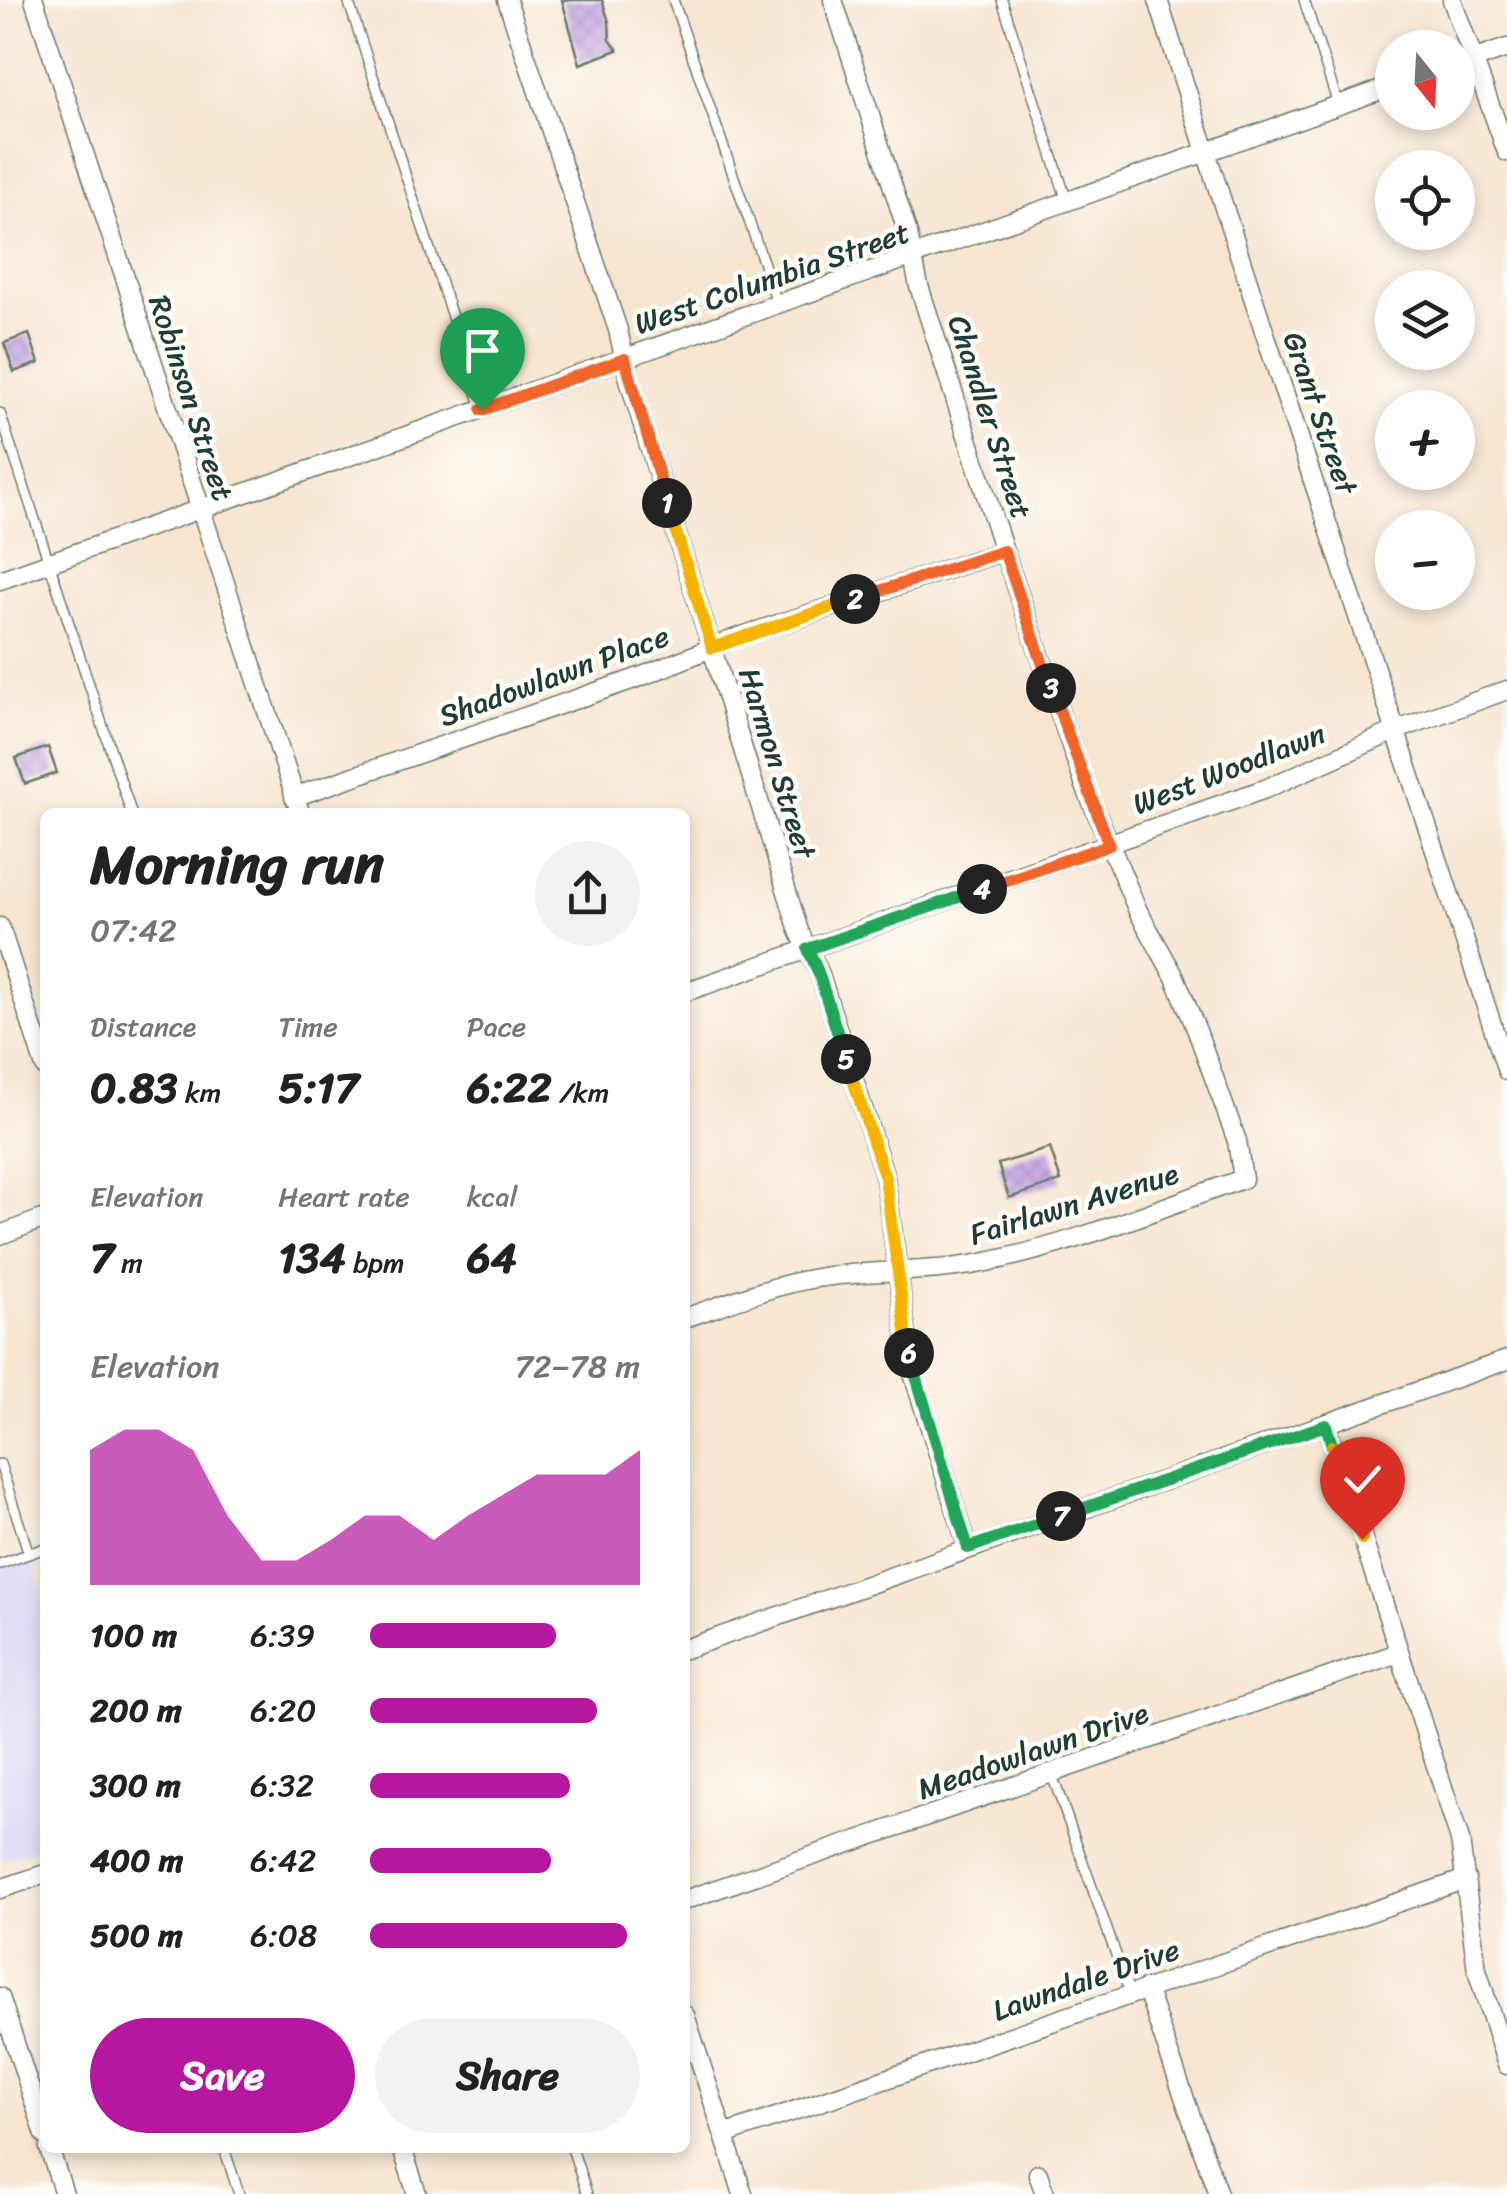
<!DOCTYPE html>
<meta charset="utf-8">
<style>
:root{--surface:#fff;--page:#f2f2f2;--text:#222;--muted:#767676;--accent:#b5179e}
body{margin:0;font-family:Sriracha,sans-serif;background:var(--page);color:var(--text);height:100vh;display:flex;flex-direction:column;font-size:38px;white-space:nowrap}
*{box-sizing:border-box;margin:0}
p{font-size:32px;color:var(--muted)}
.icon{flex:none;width:55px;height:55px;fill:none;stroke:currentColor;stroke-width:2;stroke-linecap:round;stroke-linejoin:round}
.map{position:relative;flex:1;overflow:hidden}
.panel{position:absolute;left:40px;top:808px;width:650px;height:1345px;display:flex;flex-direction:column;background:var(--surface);border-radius:15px;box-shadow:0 5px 15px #0003}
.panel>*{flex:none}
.needle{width:65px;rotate:162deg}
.controls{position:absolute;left:1375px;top:30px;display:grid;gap:20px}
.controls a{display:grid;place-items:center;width:100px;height:100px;border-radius:50%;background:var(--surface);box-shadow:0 5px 15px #0003;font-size:50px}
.pin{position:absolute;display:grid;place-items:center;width:85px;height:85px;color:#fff;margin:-102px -42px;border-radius:50% 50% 50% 0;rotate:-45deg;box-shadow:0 0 10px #0007}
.pin .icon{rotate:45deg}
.km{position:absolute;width:50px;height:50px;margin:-25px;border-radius:50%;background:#222;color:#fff;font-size:28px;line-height:50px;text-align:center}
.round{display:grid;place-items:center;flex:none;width:105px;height:105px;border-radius:52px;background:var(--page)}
.overview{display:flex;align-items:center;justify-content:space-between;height:170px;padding:0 50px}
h1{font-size:55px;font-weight:700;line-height:75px}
.metrics{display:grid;grid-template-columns:repeat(3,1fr);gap:15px;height:170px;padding:10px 50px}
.metrics div{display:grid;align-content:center}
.metrics b{font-size:42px;font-weight:700}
.metrics small{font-size:28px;font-weight:400}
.metrics p{font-size:28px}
.chart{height:280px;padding:20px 50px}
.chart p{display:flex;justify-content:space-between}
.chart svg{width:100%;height:180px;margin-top:10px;fill:var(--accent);opacity:.7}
.button{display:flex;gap:20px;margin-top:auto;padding:20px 50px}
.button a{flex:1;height:115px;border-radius:60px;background:var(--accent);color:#fff;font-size:40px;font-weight:700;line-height:115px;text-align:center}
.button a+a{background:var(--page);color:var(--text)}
ul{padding:0 50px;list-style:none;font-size:32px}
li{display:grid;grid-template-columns:160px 120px 1fr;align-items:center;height:75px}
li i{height:25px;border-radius:12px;background:var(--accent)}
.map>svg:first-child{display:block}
.built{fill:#d9d7f7}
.building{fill:url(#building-cross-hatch)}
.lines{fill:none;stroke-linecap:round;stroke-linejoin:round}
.lane-casing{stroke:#6b786b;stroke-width:12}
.street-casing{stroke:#6b786b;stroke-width:21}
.lane{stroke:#fff;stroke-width:9}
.street{stroke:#fff;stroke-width:18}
.split-1-casing{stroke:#fff;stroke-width:20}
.split-2-casing{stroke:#fff;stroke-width:20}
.split-3-casing{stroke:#fff;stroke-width:20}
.split-4-casing{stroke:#fff;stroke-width:20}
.split-5-casing{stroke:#fff;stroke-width:20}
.split-6-casing{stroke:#fff;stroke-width:20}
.split-7-casing{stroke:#fff;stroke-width:20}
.split-8-casing{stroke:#fff;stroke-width:20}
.split-9-casing{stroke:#fff;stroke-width:20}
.split-1{stroke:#f0652b;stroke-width:12}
.split-2{stroke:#f5b400;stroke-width:12}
.split-3{stroke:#f0652b;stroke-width:12}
.split-4{stroke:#f0652b;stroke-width:12}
.split-5{stroke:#22a559;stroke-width:12}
.split-6{stroke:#f5b400;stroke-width:12}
.split-7{stroke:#22a559;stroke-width:12}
.split-8{stroke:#22a559;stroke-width:12}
.split-9{stroke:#f5b400;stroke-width:12}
.labels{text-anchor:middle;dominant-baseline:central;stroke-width:9;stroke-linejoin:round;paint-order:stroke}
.street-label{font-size:30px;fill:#1f3d34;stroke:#fdfcf7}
</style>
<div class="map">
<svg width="1507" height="2194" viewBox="0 0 1507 2194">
<defs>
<pattern id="building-cross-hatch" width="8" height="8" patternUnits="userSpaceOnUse" patternTransform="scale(2.5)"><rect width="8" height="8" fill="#c09de3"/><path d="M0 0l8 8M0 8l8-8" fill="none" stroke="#9b81b9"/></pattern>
</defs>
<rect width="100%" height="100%" fill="#fdfcf7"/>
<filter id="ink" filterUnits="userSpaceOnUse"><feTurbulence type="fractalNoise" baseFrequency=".01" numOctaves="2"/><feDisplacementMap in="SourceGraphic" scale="20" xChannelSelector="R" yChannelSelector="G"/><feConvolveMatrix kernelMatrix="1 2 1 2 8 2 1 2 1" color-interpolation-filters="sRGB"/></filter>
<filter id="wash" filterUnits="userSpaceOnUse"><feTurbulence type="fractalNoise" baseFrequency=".0048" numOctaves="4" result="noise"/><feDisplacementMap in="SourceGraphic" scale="40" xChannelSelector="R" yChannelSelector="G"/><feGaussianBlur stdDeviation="2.25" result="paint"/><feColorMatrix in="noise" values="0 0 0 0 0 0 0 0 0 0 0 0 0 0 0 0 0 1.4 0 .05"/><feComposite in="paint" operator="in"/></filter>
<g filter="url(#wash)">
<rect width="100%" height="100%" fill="#f7e5d0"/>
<path class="built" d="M29,1554L45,1600V1846L0,1862V1564Z"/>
<g id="blocks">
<path class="building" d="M562,0H602L609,22L610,40L618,50L580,64Z
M29,334L39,363L14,372L4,343Z
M48,747L57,773L25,784L16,758Z
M1050,1148L1061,1181L1009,1198L998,1164Z"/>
</g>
</g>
<g filter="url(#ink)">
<use href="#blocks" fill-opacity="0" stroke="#6b786b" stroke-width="2.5"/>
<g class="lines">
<defs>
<path id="lane" d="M348,0L482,408
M673,0L778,305
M1002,0L1067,201
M1304,0L1338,104
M0,413L131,812
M0,1464L29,1554
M0,1564L45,1548
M1052,1775L1130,1994
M224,2148L239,2194
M572,2148L587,2194"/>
<path id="street" d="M34,0L300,812
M507,0L618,330L630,383L799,931L819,972L885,1177L911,1367L968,1548
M1158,0C1270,359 1392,714 1507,1071
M1452,0L1507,152
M1458,65L1507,48
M0,580L1392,86
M294,797L640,677L736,638L1004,551
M0,927L45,1067
M685,992L1265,789L1397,730L1507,690
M0,1235L45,1218
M685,1318C728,1303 770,1286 816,1278C871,1269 927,1274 982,1263C1071,1246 1158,1208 1243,1179L1237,1141L1197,1031L1175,977L1138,911L1085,786L1004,551L919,286L908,234L833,0
M1326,1425L1460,1840L1477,1970L1507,2065
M685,1649L1507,1360
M0,1889L45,1874
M685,1900L1398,1653
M1146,1988L1218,2194
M0,1997L45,2135
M685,2015L743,2194
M724,2135L1466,1879
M49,2148L64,2194
M402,2148L417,2194
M1038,2174L1045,2194"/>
</defs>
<use href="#lane" class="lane-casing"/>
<use href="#street" class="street-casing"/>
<use href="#lane" class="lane"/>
<use href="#street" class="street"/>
</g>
</g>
<g class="lines" filter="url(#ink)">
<defs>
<path id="split-1" d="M482,410L625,359L667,503"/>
<path id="split-2" d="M667,503L712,648L855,599"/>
<path id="split-3" d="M855,599L1004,551L1051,688"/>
<path id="split-4" d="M982,889L1109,845L1051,688"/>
<path id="split-5" d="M846,1059L818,972L808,949L982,889"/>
<path id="split-6" d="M846,1059L885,1178L909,1353"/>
<path id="split-7" d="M909,1353L968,1548L1061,1516"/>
<path id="split-8" d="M1061,1516L1326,1425L1332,1446"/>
<path id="split-9" d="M1332,1446L1362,1539"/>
</defs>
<use href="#split-1" class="split-1-casing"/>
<use href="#split-2" class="split-2-casing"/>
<use href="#split-3" class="split-3-casing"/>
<use href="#split-4" class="split-4-casing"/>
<use href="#split-5" class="split-5-casing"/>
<use href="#split-6" class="split-6-casing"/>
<use href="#split-7" class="split-7-casing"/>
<use href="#split-8" class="split-8-casing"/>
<use href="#split-9" class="split-9-casing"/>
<use href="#split-1" class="split-1"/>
<use href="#split-2" class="split-2"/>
<use href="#split-3" class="split-3"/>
<use href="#split-4" class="split-4"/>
<use href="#split-5" class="split-5"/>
<use href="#split-6" class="split-6"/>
<use href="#split-7" class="split-7"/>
<use href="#split-8" class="split-8"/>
<use href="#split-9" class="split-9"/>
</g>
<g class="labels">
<g class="street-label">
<text transform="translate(772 278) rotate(-19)">West Columbia Street</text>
<text transform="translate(191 398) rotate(72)">Robinson Street</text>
<text transform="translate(1320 413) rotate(71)">Grant Street</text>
<text transform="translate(990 417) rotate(72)">Chandler Street</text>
<text transform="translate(554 676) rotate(-20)">Shadowlawn Place</text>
<text transform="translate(777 763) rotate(73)">Harmon Street</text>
<text transform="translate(1229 769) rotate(-21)">West Woodlawn</text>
<text transform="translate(1074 1204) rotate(-17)">Fairlawn Avenue</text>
<text transform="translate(1033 1751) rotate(-19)">Meadowlawn Drive</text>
<text transform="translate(1086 1980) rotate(-19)">Lawndale Drive</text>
</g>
</g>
</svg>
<div class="controls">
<a><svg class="needle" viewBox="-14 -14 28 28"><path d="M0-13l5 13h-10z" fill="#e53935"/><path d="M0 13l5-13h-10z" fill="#767676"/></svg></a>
<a><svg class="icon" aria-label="locate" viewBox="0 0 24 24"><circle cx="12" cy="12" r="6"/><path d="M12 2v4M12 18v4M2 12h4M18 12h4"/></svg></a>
<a><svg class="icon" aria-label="layers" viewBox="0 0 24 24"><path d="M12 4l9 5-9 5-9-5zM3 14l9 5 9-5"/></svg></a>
<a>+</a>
<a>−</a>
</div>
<div class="pin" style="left:482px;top:410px;background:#1e9e55"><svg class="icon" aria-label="arrive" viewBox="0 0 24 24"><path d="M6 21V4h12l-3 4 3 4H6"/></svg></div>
<div class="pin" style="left:1362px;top:1539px;background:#d93025"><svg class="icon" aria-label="check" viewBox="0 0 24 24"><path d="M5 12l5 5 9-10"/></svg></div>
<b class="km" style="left:667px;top:503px">1</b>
<b class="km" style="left:855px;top:599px">2</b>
<b class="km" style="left:1051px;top:688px">3</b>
<b class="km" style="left:982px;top:889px">4</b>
<b class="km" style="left:846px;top:1059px">5</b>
<b class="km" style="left:909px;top:1353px">6</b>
<b class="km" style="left:1061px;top:1516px">7</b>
<section class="panel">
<div class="overview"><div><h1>Morning run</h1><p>07:42</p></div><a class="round"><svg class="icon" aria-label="share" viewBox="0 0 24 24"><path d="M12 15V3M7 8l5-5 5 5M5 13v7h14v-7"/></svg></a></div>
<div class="metrics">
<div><p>Distance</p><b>0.83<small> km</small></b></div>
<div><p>Time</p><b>5:17</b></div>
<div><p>Pace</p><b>6:22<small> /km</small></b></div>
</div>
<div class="metrics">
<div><p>Elevation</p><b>7<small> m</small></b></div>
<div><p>Heart rate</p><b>134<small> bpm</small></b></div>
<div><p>kcal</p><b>64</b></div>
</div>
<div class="chart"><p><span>Elevation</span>72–78 m</p>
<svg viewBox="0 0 160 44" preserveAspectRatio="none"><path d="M0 44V11L10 6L20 6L30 11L40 27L50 38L60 38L70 33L80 27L90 27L100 33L110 27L120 22L130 17L140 17L150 17L160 11V44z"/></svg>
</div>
<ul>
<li><b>100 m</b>6:39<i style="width:69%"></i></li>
<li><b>200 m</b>6:20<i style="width:84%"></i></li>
<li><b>300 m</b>6:32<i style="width:74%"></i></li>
<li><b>400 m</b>6:42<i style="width:67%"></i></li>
<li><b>500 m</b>6:08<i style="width:95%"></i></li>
</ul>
<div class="button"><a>Save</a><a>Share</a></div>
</section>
</div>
